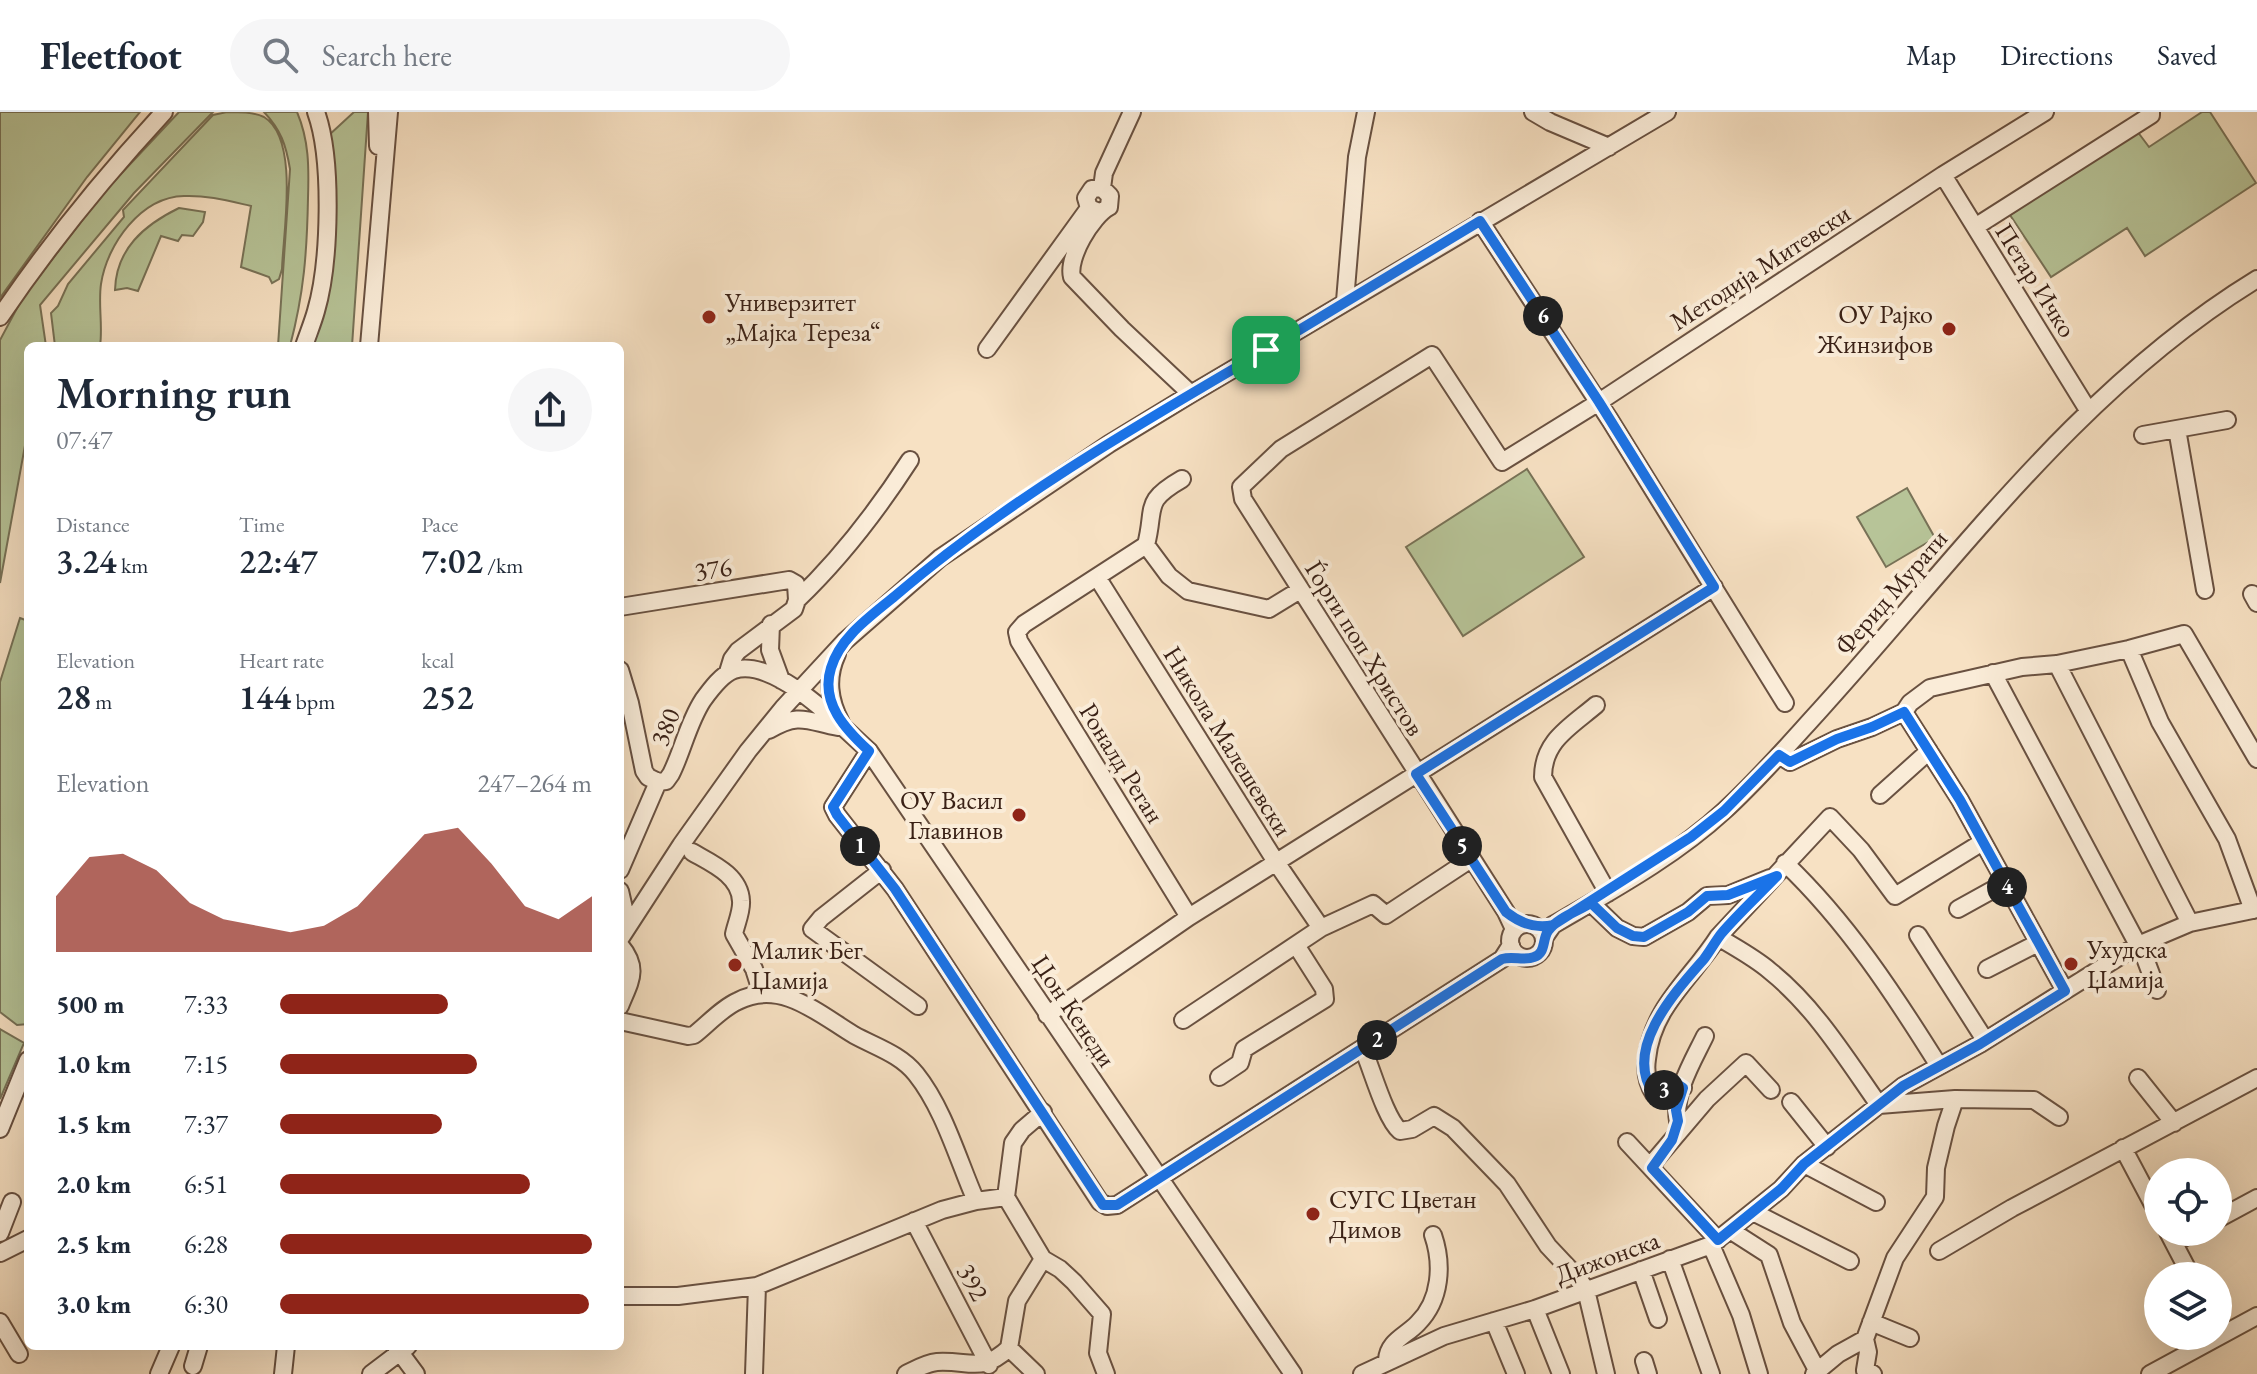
<!DOCTYPE html>
<meta charset="utf-8">
<style>
:root{--surface:#fff;--page:#f6f6f7;--text:#1f2937;--muted:#747a83;--line:#e0e1e3;--accent:#8f2418}
body{margin:0;font-family:"EB Garamond",serif;background:var(--page);color:var(--text);height:100vh;display:flex;flex-direction:column;font-size:30px;white-space:nowrap}
*{box-sizing:border-box;margin:0}
p{font-size:26px;color:var(--muted)}
.icon{flex:none;width:44px;height:44px;fill:none;stroke:currentColor;stroke-width:2;stroke-linecap:round;stroke-linejoin:round}
.map{position:relative;flex:1;overflow:hidden}
.side{position:absolute;left:24px;top:230px;width:600px;height:1008px;display:flex;flex-direction:column;background:var(--surface);border-radius:12px;box-shadow:0 8px 32px #0002}
.side>*{flex:none}
.tools{position:absolute;left:2144px;top:1046px;display:grid;gap:16px}
.tools a{display:grid;place-items:center;width:88px;height:88px;border-radius:50%;background:var(--surface);box-shadow:0 8px 32px #0002;font-size:40px}
.pin{position:absolute;display:grid;place-items:center;width:68px;height:68px;color:#fff;margin:-34px;border-radius:16px;box-shadow:0 4px 12px #0006}
.km{position:absolute;width:40px;height:40px;margin:-20px;border-radius:50%;background:#222;color:#fff;font-size:22px;line-height:40px;text-align:center}
.round{display:grid;place-items:center;flex:none;width:84px;height:84px;border-radius:42px;background:var(--page)}
.headline{display:flex;align-items:center;justify-content:space-between;height:136px;padding:0 32px}
h1{font-size:44px;font-weight:600;line-height:60px}
.metrics{display:grid;grid-template-columns:repeat(3,1fr);gap:12px;height:136px;padding:8px 32px}
.metrics div{display:grid;align-content:center}
.metrics b{font-size:34px;font-weight:600}
.metrics small{font-size:22px;font-weight:400}
.metrics p{font-size:22px}
.chart{height:224px;padding:16px 32px}
.chart p{display:flex;justify-content:space-between}
.chart svg{width:100%;height:144px;margin-top:8px;fill:var(--accent);opacity:.7}
ul{padding:0 32px;list-style:none;font-size:26px}
li{display:grid;grid-template-columns:128px 96px 1fr;align-items:center;height:60px}
li i{height:20px;border-radius:10px;background:var(--accent)}
header{display:flex;align-items:center;gap:48px;box-sizing:border-box;height:112px;padding:0 40px;background:var(--surface);border-bottom:2px solid var(--line)}
header strong{font-size:38px}
nav{display:flex;gap:44px;margin-inline-start:auto;font-size:28px}
.search{width:560px;height:72px;background:var(--page);display:flex;align-items:center;gap:20px;box-sizing:border-box;padding:0 28px;border-radius:44px;color:var(--muted);font-size:30px}
.map>svg:first-child{display:block}
.green{fill:#b7c498;stroke:#787257;stroke-width:2}
.lines{fill:none;stroke-linecap:round;stroke-linejoin:round}
.minor-casing{stroke:#695141;stroke-width:20}
.minor{stroke:#faecd8;stroke-width:16}
.route-casing{stroke:#fff;stroke-width:16}
.route{stroke:#1a73e8;stroke-width:10}
.poi-dot{fill:#8f2418;stroke:#faecd8;stroke-width:3}
.labels{text-anchor:middle;dominant-baseline:central;stroke-width:8;stroke-linejoin:round;paint-order:stroke}
.street-label{font-size:26px;fill:#3a2116;stroke:#faecd8}
.poi-label{font-size:26px;fill:#3a2116;stroke:#faecd8;text-anchor:start}
</style>
<header>
<strong>Fleetfoot</strong>
<div class="search"><svg class="icon" aria-label="search" viewBox="0 0 24 24"><circle cx="10" cy="10" r="6"/><path d="M15 15l6 6"/></svg>Search here</div>
<nav><a>Map</a><a>Directions</a><a>Saved</a></nav>
</header>
<div class="map">
<svg width="2257" height="1262" viewBox="0 0 2257 1262">
<rect width="100%" height="100%" fill="#f7e1c3"/>
<filter id="stains"><feTurbulence type="fractalNoise" baseFrequency=".0025" numOctaves="4"/><feColorMatrix values="0 0 0 0 .2 0 0 0 0 .09 0 0 0 0 .02 0 0 0 .5 -.17"/></filter>
<radialGradient id="worn" r=".72"><stop offset=".6" stop-color="#630" stop-opacity="0"/><stop offset="1" stop-color="#630" stop-opacity=".3"/></radialGradient>
<path class="green" d="M0,0H140L87,65L0,186Z
M179,0H213L134,81L40,193L46,234H28V317L0,471V228L23,185L104,80Z
M227,0C239,0 253,0 264,5C300,27 283,121 282,157L279,167L272,171L269,165L241,155L251,94C229,89 207,83 184,84C141,85 107,132 101,172C98,192 103,214 100,234H55L51,201L58,194L68,172L124,105L123,98L213,3Z
M264,0H297C309,28 309,55 308,86C307,140 304,181 290,234H278L290,57C286,33 281,18 264,0Z
M354,0H368L352,234H308L323,192L328,24Z
M2202,0H2210L2256,71L2145,144L2127,116L2051,165L2010,103L2137,19L2149,35Z
M179,96L205,100L203,110L193,124L182,123L178,129L161,124L138,179L127,176L115,178C116,137 144,113 179,96Z
M1527,357L1584,445L1463,524L1406,435Z
M1907,376L1935,426L1886,455L1857,405Z
M20,506L28,509V912L17,913L0,900V570Z
M0,917L24,931L0,987Z"/>
<g class="lines">
<defs>
<path id="minor" d="M377,0L378,34
M1533,0L1550,10L1609,35
M1943,63L2088,298
M1102,76L1104,61L1132,0
M1099,100L1089,96L1086,86L1092,77L1102,76L1110,84L1109,95C1092,104 1067,146 1072,165L1122,217L1191,282
M1480,109L1610,308L1785,591
M1975,115L2151,3V0
M1345,189L1357,45L1366,0
M0,205C50,131 104,65 164,0
M304,234C308,222 313,210 316,199C330,151 333,47 316,0
M369,234L389,0
M987,237L1089,96
M2177,317L2205,478
M2143,323L2227,308
M1182,367C1142,390 1156,395 1146,433L1169,464L1188,479L1269,497L1300,478
M1146,433L1024,512L1017,520L1019,529L1189,805
M1097,465L1276,750L1321,816
M2252,482L2257,491
M620,495L789,468L796,472L797,488
M771,512L770,538L781,568
M2129,537L2160,610L2227,727L2253,798
M837,542C826,566 829,588 841,611
M2057,552L2190,811
M620,558L630,591L644,659L648,665L658,670
M728,560L732,547L738,539L794,497L797,488C842,445 877,399 910,348
M1993,561L2138,833
M1596,593C1570,615 1543,629 1543,665L1608,781
M1904,600L1960,688L2065,879
M769,618C799,600 807,609 838,615
M869,639L833,695L837,703L895,777L1100,1090L1107,1094L1117,1093L1502,847L1511,833
M1779,643L1790,650L1837,627L1872,615L1904,600L1910,591L1930,576L2022,555L2057,552L2129,537L2184,522L2257,647
M1880,683L1929,639
M692,740C711,751 740,763 741,789C742,799 736,812 734,822L754,857L762,882
M1785,751C1847,810 1894,882 1939,954
M620,758L658,670L666,669L671,662C683,638 688,611 703,588C711,577 722,562 734,558C775,545 841,614 869,639L1293,1262
M882,758L821,806L812,817L918,894
M620,779L628,814
M1591,791L1617,816L1633,824L1644,825L1688,800L1707,784L1728,783L1770,766
M1958,797L2005,771
M1510 829a17 17 0 1 1 34 0a17 17 0 1 1-34 0Z
M1514,817L1506,800L1243,387L1241,375L1281,337L1432,243L1502,350L1599,290L1943,63L2045,0
M1918,823L1985,928
M1718,825C1736,836 1755,846 1770,859C1815,895 1846,946 1879,993L1955,987L2034,988L2059,1005
M1544,826L1553,813C1611,779 1674,745 1724,699C1758,668 1789,632 1820,598C1957,447 2080,275 2257,167
M620,827L681,733L748,639L783,596L845,529L940,446L1109,332L1191,282L1667,0
M620,833C640,857 630,869 620,894
M2145,846L2157,878
M1987,857L2038,831
M1047,903L1189,805L1714,475
M1183,908L1321,816L1373,792L1386,803L1471,747
M620,909L688,924L694,923C708,912 722,896 738,889C781,867 819,902 854,923C876,935 900,942 916,962C944,997 958,1048 976,1089
M1363,937C1372,957 1385,1006 1400,1019L1412,1017L1434,1004L1453,1016L1507,1072L1548,1134L1579,1167L1586,1178L1606,1262
M1219,965L1240,951L1244,937L1325,887L1324,877L1296,833
M2138,966L2174,1011
M1683,976L1677,972L1654,982C1647,971 1645,960 1647,947C1652,895 1692,866 1718,825L1830,705L1861,738L1895,784L1981,731
M1791,990L1827,1035
M1043,1000L1022,1018L1013,1031L1006,1085L1043,1147L1060,1157L1074,1170L1102,1202L1098,1241L1106,1262
M1678,1009C1673,981 1693,949 1705,924
M0,1017L28,948
M1627,1030L1718,1128
M2123,1036L2158,1102
M1804,1052L1876,1090
M1652,1056L1656,1047L1707,987L1746,951L1771,978
M1753,1100L1850,1149
M2218,1107L2257,1086
M914,1109L989,1253
M1730,1118L1769,1143L1792,1211L1817,1258
M2168,1120L2191,1164
M0,1121L12,1090
M2174,1131L2195,1120
M1711,1133L1741,1203L1759,1262
M1939,1139L2012,1096L2257,966
M0,1141L28,1127
M1670,1147L1711,1262
M1641,1158L1658,1207
M620,1184H678L757,1174L942,1098L976,1089L1006,1085
M1535,1197L1561,1262
M1494,1209L1516,1262
M0,1210L19,1242
M1871,1210L1910,1226
M1865,1227L1895,1146L1935,1085L1936,1056L1946,1014L1955,987
M1865,1227L1868,1240L1865,1258L1873,1262
M396,1235L416,1262
M1009,1236L1017,1189L1043,1147
M1387,1248C1388,1229 1406,1224 1418,1211C1441,1188 1443,1152 1433,1123
M1644,1249L1648,1262
M193,1254L199,1234
M159,1262L171,1234
M283,1262L286,1234
M371,1262L408,1234
M754,1262L757,1174
M906,1262C916,1257 926,1251 937,1250C970,1248 981,1262 1009,1236L1036,1262
M1362,1262L1444,1224L1535,1197L1711,1133L1781,1077L1804,1052L1903,974L1980,932L2138,833L2190,811L2257,797
M1814,1262L1838,1242L1865,1227
M2150,1262L2257,1204"/>
</defs>
<use href="#minor" class="minor-casing"/>
<use href="#minor" class="minor"/>
</g>
<g class="lines">
<defs>
<path id="route" d="M1266,238C1139,312 1007,388 895,484C871,504 840,525 831,556C820,591 846,618 869,639L833,695L837,703L895,777L1103,1093H1117L1502,847C1513,844 1525,849 1534,845C1546,841 1542,828 1548,819C1557,806 1578,799 1591,791L1617,816L1633,824L1644,825L1688,800L1707,784L1728,783L1777,764C1759,783 1739,801 1721,822C1715,830 1710,839 1704,847C1676,879 1622,937 1654,982L1677,972L1683,976L1676,998L1678,1009L1672,1028L1652,1056L1718,1128L1781,1077L1804,1052L1903,974L1980,932L2065,879L1960,688L1904,600L1872,615L1837,627L1790,650L1779,643L1724,699L1691,725L1553,813C1536,817 1520,811 1506,800L1416,662L1714,475L1599,290L1480,109L1266,238"/>
</defs>
<use href="#route" class="route-casing"/>
<use href="#route" class="route"/>
</g>
<g class="poi-dot">
<circle cx="709" cy="205" r="8"/>
<circle cx="1949" cy="217" r="8"/>
<circle cx="1019" cy="703" r="8"/>
<circle cx="2071" cy="852" r="8"/>
<circle cx="735" cy="853" r="8"/>
<circle cx="1313" cy="1102" r="8"/>
</g>
<g class="labels">
<g class="street-label">
<text transform="translate(1760 155) rotate(-33)">Методија Митевски</text>
<text transform="translate(2036 168) rotate(58)">Петар Ичко</text>
<text transform="translate(713 457) rotate(-9)">376</text>
<text transform="translate(1891 480) rotate(-49)">Ферид Мурати</text>
<text transform="translate(1365 536) rotate(58)">Ѓорги поп Христов</text>
<text transform="translate(665 615) rotate(-68)">380</text>
<text transform="translate(1228 629) rotate(58)">Никола Малешевски</text>
<text transform="translate(1122 651) rotate(58)">Роналд Реган</text>
<text transform="translate(1074 899) rotate(56)">Џон Кенеди</text>
<text transform="translate(1607 1145) rotate(-20)">Дижонска</text>
<text transform="translate(973 1170) rotate(62)">392</text>
</g>
<g class="poi-label">
<text x="725" y="190">Универзитет<tspan x="725" dy="30">„Мајка Тереза“</tspan></text>
<text x="1933" y="202" text-anchor="end">ОУ Рајко<tspan x="1933" dy="30">Жинзифов</tspan></text>
<text x="1003" y="688" text-anchor="end">ОУ Васил<tspan x="1003" dy="30">Главинов</tspan></text>
<text x="2087" y="837">Ухудска<tspan x="2087" dy="30">Џамија</tspan></text>
<text x="751" y="838">Малик Бег<tspan x="751" dy="30">Џамија</tspan></text>
<text x="1329" y="1087">СУГС Цветан<tspan x="1329" dy="30">Димов</tspan></text>
</g>
</g>
<rect width="100%" height="100%" filter="url(#stains)"/>
<rect width="100%" height="100%" fill="url(#worn)"/>
</svg>
<div class="tools">
<a><svg class="icon" aria-label="locate" viewBox="0 0 24 24"><circle cx="12" cy="12" r="6"/><path d="M12 2v4M12 18v4M2 12h4M18 12h4"/></svg></a>
<a><svg class="icon" aria-label="layers" viewBox="0 0 24 24"><path d="M12 4l9 5-9 5-9-5zM3 14l9 5 9-5"/></svg></a>
</div>
<div class="pin" style="left:1266px;top:238px;background:#1e9e55"><svg class="icon" aria-label="arrive" viewBox="0 0 24 24"><path d="M6 21V4h12l-3 4 3 4H6"/></svg></div>
<b class="km" style="left:860px;top:734px">1</b>
<b class="km" style="left:1377px;top:928px">2</b>
<b class="km" style="left:1664px;top:978px">3</b>
<b class="km" style="left:2007px;top:775px">4</b>
<b class="km" style="left:1462px;top:734px">5</b>
<b class="km" style="left:1543px;top:204px">6</b>
<section class="side">
<div class="headline"><div><h1>Morning run</h1><p>07:47</p></div><a class="round"><svg class="icon" aria-label="share" viewBox="0 0 24 24"><path d="M12 15V3M7 8l5-5 5 5M5 13v7h14v-7"/></svg></a></div>
<div class="metrics">
<div><p>Distance</p><b>3.24<small> km</small></b></div>
<div><p>Time</p><b>22:47</b></div>
<div><p>Pace</p><b>7:02<small> /km</small></b></div>
</div>
<div class="metrics">
<div><p>Elevation</p><b>28<small> m</small></b></div>
<div><p>Heart rate</p><b>144<small> bpm</small></b></div>
<div><p>kcal</p><b>252</b></div>
</div>
<div class="chart"><p><span>Elevation</span>247–264 m</p>
<svg viewBox="0 0 160 44" preserveAspectRatio="none"><path d="M0 44V27L10 15L20 14L30 19L40 29L50 34L60 36L70 38L80 36L90 30L100 19L110 8L120 6L130 17L140 30L150 34L160 27V44z"/></svg>
</div>
<ul>
<li><b>500 m</b>7:33<i style="width:54%"></i></li>
<li><b>1.0 km</b>7:15<i style="width:63%"></i></li>
<li><b>1.5 km</b>7:37<i style="width:52%"></i></li>
<li><b>2.0 km</b>6:51<i style="width:80%"></i></li>
<li><b>2.5 km</b>6:28<i style="width:100%"></i></li>
<li><b>3.0 km</b>6:30<i style="width:99%"></i></li>
</ul>
</section>
</div>
